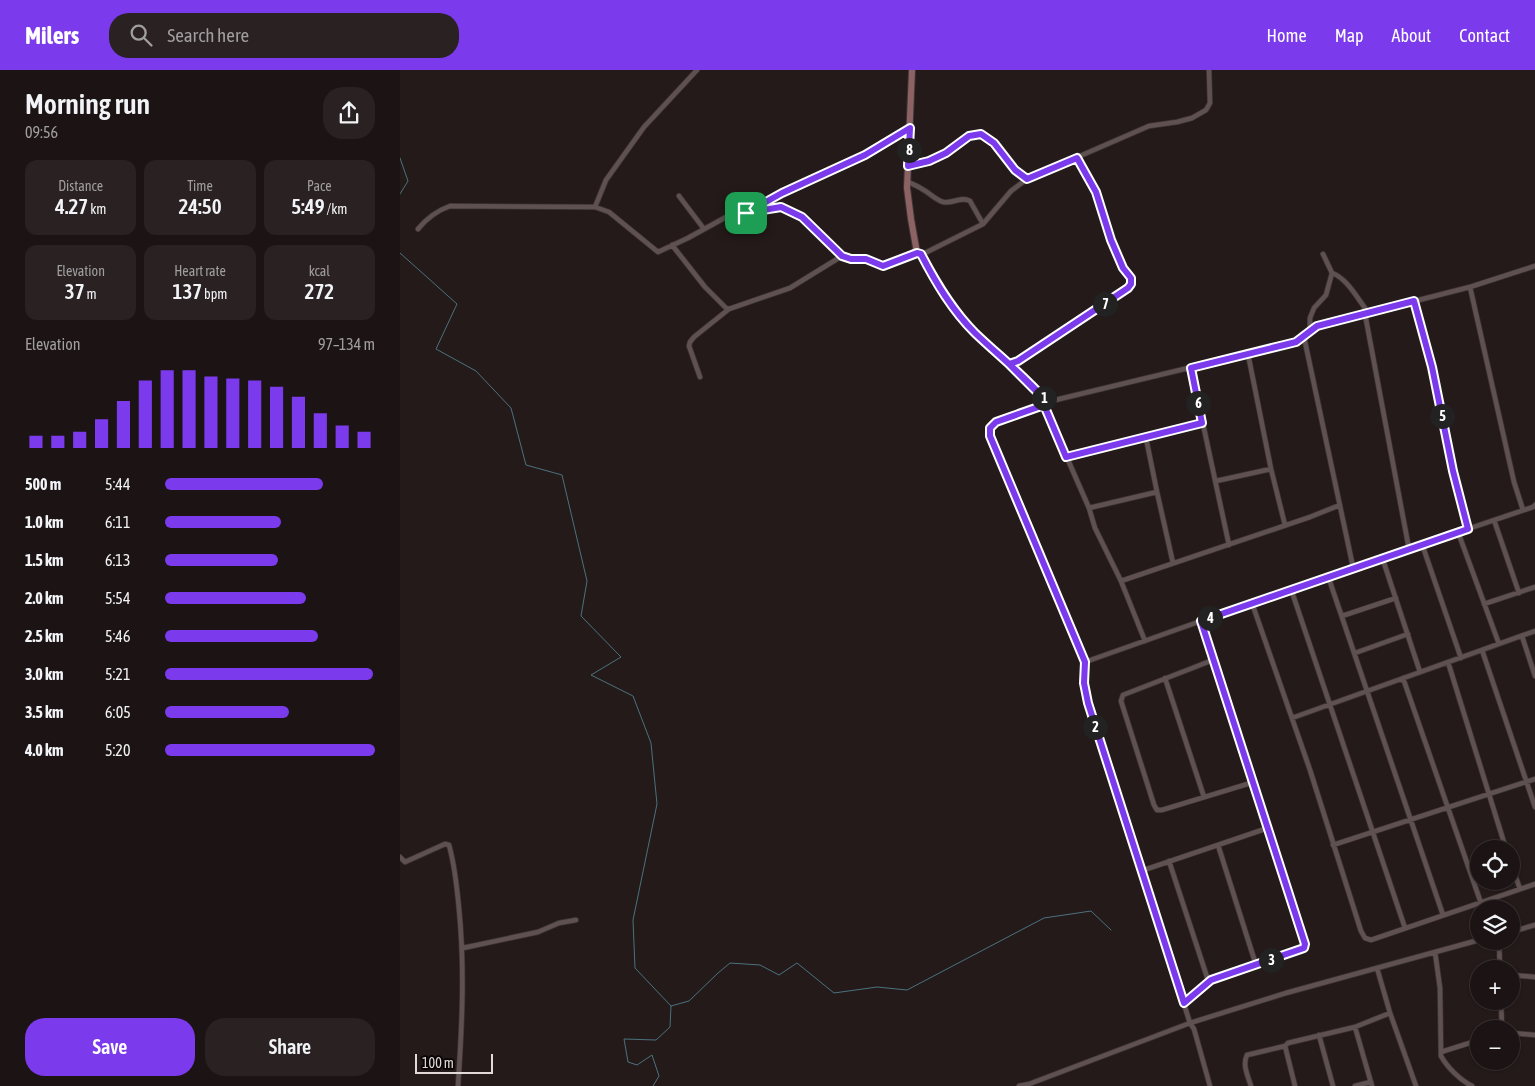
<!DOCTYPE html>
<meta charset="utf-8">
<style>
:root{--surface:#1c1414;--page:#292122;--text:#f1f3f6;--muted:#a09ea0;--line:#3a3334;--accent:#7c3aed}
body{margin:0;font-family:"Asap Condensed",sans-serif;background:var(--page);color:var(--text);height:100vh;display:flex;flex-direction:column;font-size:19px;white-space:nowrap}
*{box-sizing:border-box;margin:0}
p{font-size:16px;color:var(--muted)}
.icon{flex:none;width:28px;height:28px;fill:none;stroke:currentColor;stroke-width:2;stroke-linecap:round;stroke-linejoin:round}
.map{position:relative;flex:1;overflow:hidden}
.details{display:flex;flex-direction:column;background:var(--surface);width:400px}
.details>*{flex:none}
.controls{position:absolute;left:1070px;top:770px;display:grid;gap:10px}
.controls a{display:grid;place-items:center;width:50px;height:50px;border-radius:50%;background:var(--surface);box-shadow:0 1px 4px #0004,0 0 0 1px var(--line);font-size:25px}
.scale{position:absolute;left:15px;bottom:12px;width:78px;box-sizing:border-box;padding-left:5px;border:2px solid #e2dada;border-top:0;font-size:14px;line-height:18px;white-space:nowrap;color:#e2dada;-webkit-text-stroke:4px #0b0606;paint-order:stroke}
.pin{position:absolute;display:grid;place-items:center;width:42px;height:42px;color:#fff;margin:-21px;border-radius:10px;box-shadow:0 2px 8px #0006}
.km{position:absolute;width:25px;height:25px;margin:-12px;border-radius:50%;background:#222;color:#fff;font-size:14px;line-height:25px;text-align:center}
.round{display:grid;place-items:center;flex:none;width:52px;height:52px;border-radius:20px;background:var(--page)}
.summary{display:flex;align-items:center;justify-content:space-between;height:85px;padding:0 25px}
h1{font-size:28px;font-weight:600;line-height:38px}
.metrics{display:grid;grid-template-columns:repeat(3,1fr);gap:8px;height:85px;padding:5px 25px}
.metrics div{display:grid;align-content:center;border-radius:12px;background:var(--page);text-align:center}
.metrics b{font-size:21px;font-weight:600}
.metrics small{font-size:14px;font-weight:400}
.metrics p{font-size:14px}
.chart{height:140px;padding:10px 25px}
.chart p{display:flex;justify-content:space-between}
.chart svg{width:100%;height:90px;margin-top:5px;stroke:var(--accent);stroke-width:6}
.button{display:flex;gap:10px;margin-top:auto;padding:10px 25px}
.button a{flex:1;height:58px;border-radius:20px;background:var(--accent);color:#fff;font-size:20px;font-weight:600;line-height:58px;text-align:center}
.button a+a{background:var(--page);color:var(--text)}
ul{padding:0 25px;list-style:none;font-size:16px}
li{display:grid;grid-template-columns:80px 60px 1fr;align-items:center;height:38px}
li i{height:12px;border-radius:6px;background:var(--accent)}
header{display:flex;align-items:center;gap:30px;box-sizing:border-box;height:70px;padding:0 25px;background:var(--accent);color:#fff}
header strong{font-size:24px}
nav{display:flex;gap:28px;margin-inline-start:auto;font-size:18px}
.search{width:350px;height:45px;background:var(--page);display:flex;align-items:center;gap:12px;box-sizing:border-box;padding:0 18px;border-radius:20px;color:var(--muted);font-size:19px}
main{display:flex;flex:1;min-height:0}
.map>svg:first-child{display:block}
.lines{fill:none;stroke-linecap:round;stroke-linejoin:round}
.stream{stroke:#4a727e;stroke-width:1}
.street-casing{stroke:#3d3434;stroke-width:6}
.secondary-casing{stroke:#3d3434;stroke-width:8}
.street{stroke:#5f5151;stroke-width:4.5}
.secondary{stroke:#8c6264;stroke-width:6}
.route-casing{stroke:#fff;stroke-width:10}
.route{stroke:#7c3aed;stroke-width:6}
</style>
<header>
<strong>Milers</strong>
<div class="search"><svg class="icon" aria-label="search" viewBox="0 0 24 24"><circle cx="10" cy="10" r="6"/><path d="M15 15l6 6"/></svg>Search here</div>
<nav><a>Home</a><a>Map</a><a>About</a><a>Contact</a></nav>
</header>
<main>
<section class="details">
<div class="summary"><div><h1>Morning run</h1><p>09:56</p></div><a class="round"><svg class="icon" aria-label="share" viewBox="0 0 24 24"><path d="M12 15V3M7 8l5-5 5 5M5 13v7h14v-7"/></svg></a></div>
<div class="metrics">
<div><p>Distance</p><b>4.27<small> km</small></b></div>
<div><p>Time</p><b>24:50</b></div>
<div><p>Pace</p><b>5:49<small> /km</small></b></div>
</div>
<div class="metrics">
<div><p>Elevation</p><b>37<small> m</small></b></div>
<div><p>Heart rate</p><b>137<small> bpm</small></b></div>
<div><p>kcal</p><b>272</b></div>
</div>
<div class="chart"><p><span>Elevation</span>97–134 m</p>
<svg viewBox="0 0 160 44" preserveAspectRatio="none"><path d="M5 44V38M15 44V38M25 44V36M35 44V30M45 44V21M55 44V11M65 44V6M75 44V6M85 44V9M95 44V10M105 44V11M115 44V14M125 44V19M135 44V27M145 44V33M155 44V36"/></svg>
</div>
<ul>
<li><b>500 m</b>5:44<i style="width:75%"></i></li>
<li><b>1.0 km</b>6:11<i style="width:55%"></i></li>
<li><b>1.5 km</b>6:13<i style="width:54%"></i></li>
<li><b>2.0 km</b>5:54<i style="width:67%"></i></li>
<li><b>2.5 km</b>5:46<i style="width:73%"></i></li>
<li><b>3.0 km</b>5:21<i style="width:99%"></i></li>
<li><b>3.5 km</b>6:05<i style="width:59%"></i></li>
<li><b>4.0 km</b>5:20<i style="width:100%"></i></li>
</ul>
<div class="button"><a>Save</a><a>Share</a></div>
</section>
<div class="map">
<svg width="1135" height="1016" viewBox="0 0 1135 1016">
<rect width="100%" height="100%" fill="#251a1a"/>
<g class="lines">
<path class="stream" d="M0,88L8,111L0,124
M0,183L57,234L36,279L76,301L111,338L126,395L162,405L187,511L181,546L221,587L191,605L233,626L251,673L257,734L233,850L235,898L271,936L270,957L256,970L224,969L228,992L237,995L252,985L259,1006L253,1016
M271,936L289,931L318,903L330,893L360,895L379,905L397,893L434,923L477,917L507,920L644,848L691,841L711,860"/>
<defs>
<path id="street" d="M508,96C517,94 527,93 535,88C550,81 564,64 581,64C599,76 610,95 627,109
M508,112C512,114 518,116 522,119C530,123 534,129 543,132C553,134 561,126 570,131L583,154
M279,126L304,159
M195,137L206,110L244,57L297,0
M349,141L382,123L465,85L509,57
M18,159C27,148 36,141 50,136L195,137L209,142L258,182L288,168L328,146L381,137L402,147L442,186L451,189H467L483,196L517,183
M272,175L305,217L326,238L329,239
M923,184L932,203C946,208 956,226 965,238V244L1009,479
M521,185L583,154L611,121L627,109L749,56L777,52L792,48L806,40L810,33L809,0
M1070,217L1114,412L1123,440
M1014,231L1032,297L1053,401L1068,459
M910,260V248L914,238L926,225L932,203
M904,267L953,497
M848,284L871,399L885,455
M609,294L618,291L728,218L731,214V208L723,198L711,170L696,122L677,88
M791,298L829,475
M300,307L289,276L290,272L294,267L329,239L390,218L442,186
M644,335L689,438L695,458L721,511L745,571
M746,368L757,422L773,493
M666,387L802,353
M816,411L871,399
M689,438L757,422
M1094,450L1119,523
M1058,462L1099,574
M1022,474L1061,588
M982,487L1020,602
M928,506L1043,845
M721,511L910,447L940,435
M891,519L1005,858
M852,533L910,700L961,861L965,868L971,870L1135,814
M1084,534L1135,517
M942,546L996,528
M1122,566L1135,606
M1082,580L1135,737
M955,583L1008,564
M813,590L723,625L721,631L754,735L757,740H762L854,712
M685,592L928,506L1133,437L1135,435
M1048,592L1106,779
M765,608L804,727
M1003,608L1083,839
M892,648L1135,561
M818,775L856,895
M933,775L1135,709
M0,787L5,792L45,774L49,775C55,796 57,817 59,839C65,899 62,956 58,1016
M769,791L807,907L811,910L903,879L905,874L801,551
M1111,794L1120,819
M741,801L868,758
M1111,862L1135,855
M1079,870L886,923L790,953L688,633L684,613L685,592L590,366L589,358L596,352L644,335L647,332L884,275L896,272L917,256L1070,217L1135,196
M1099,871L1100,899
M63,878L138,862L159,853L176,850
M1035,882L1040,918L1041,986C1047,997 1060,1010 1072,1016
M977,898L990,943L1016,1016
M1111,905L1135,907
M1101,931L1102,959
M784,933L811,910
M955,957L972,1016
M1111,963L1135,965
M919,965L933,1016
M885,976L895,1016
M1041,982L1079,970
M619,1016L629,1014L790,953L794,959L810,1016
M851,1016C848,1006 842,995 847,985L885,976L888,973L955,957L990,943
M955,1016L971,1012"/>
<path id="secondary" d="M512,0L507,118L511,149L517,183L521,185C536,213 552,240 575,263C599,286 626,306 647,332"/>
</defs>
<use href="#street" class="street-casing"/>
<use href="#secondary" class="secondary-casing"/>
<use href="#street" class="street"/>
<use href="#secondary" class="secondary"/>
</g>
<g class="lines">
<defs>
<path id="route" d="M346,143L381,137L402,147L442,186L451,189H466L483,196L517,183L521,184C536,213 552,240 575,263C599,286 625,306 647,332L644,335L596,352L590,358V366L685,592L684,613L688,633L784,933L811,910L904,878L905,874L801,551L1068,459L1053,401L1032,297L1014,231L917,256L896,272L884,275L791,298L802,353L666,387L644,335L647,332L609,294L618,291L728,218L731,214V208L723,198L711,170L696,122L677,88L627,109L615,100L594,73L581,64L569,66L546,83L529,91L508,96L510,58L465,85L382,123L346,143"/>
</defs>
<use href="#route" class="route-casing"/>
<use href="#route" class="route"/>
</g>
</svg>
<div class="controls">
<a><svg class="icon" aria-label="locate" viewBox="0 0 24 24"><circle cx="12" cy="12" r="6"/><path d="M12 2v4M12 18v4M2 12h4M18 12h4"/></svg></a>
<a><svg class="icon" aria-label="layers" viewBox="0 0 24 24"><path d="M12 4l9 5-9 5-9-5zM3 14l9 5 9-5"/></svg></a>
<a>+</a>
<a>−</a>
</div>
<div class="scale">100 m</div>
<div class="pin" style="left:346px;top:143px;background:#1e9e55"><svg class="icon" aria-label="arrive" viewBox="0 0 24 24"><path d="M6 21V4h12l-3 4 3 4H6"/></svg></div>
<b class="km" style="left:644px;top:328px">1</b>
<b class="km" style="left:695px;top:657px">2</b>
<b class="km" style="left:871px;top:890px">3</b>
<b class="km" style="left:810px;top:548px">4</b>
<b class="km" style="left:1042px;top:346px">5</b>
<b class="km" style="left:798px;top:333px">6</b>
<b class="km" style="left:705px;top:234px">7</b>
<b class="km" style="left:509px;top:80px">8</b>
</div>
</main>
